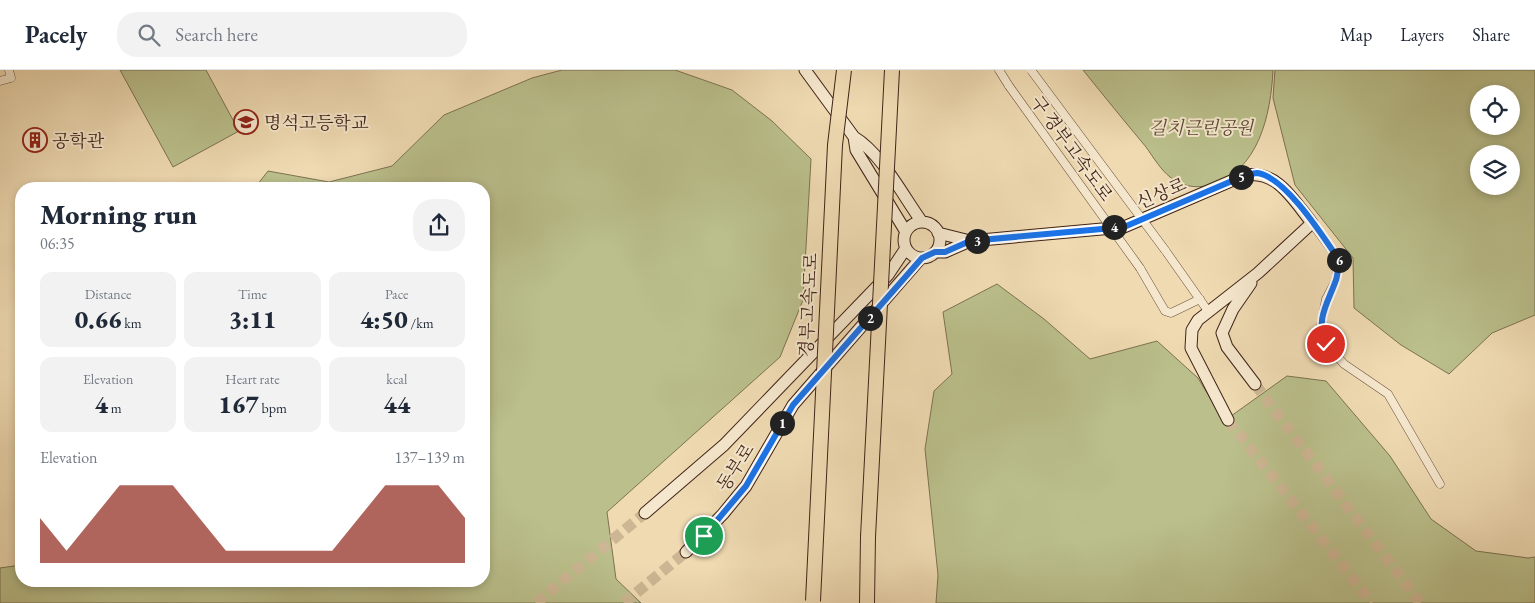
<!DOCTYPE html>
<meta charset="utf-8">
<style>
:root{--surface:#fff;--page:#f2f2f3;--text:#1f2937;--muted:#747a83;--line:#e0e1e3;--accent:#8f2418}
body{margin:0;font-family:"EB Garamond","Noto Serif KR",serif;background:var(--page);color:var(--text);height:100vh;display:flex;flex-direction:column;font-size:19px;white-space:nowrap}
*{box-sizing:border-box;margin:0}
p{font-size:16px;color:var(--muted)}
.icon{flex:none;width:28px;height:28px;fill:none;stroke:currentColor;stroke-width:2;stroke-linecap:round;stroke-linejoin:round}
.map{position:relative;flex:1;overflow:hidden}
.side{position:absolute;left:15px;top:112px;width:475px;height:405px;display:flex;flex-direction:column;background:var(--surface);border-radius:20px;box-shadow:0 2px 8px #0003}
.side>*{flex:none}
.fabs{position:absolute;left:1470px;top:15px;display:grid;gap:10px}
.fabs a{display:grid;place-items:center;width:50px;height:50px;border-radius:50%;background:var(--surface);box-shadow:0 2px 8px #0003;font-size:25px}
.pin{position:absolute;display:grid;place-items:center;width:42px;height:42px;color:#fff;margin:-21px;border:2px solid #fff;border-radius:50%;box-shadow:0 1px 5px #0007}
.km{position:absolute;width:25px;height:25px;margin:-12px;border-radius:50%;background:#222;color:#fff;font-size:14px;line-height:25px;text-align:center}
.round{display:grid;place-items:center;flex:none;width:52px;height:52px;border-radius:20px;background:var(--page)}
.overview{display:flex;align-items:center;justify-content:space-between;height:85px;padding:0 25px}
h1{font-size:28px;font-weight:800;line-height:38px}
.stats{display:grid;grid-template-columns:repeat(3,1fr);gap:8px;height:85px;padding:5px 25px}
.stats div{display:grid;align-content:center;border-radius:12px;background:var(--page);text-align:center}
.stats b{font-size:25px;font-weight:800}
.stats small{font-size:14px;font-weight:400}
.stats p{font-size:14px}
.chart{height:140px;padding:10px 25px}
.chart p{display:flex;justify-content:space-between}
.chart svg{width:100%;height:90px;margin-top:5px;fill:var(--accent);opacity:.7}
header{display:flex;align-items:center;gap:30px;box-sizing:border-box;height:70px;padding:0 25px;background:var(--surface);border-bottom:1px solid var(--line)}
header strong{font-size:24px}
nav{display:flex;gap:28px;margin-inline-start:auto;font-size:18px}
.search{width:350px;height:45px;background:var(--page);display:flex;align-items:center;gap:12px;box-sizing:border-box;padding:0 18px;border-radius:20px;color:var(--muted);font-size:19px}
.map>svg:first-child{display:block}
.green{fill:#babf8b;stroke:#7d7252;fill-rule:evenodd}
.lines{fill:none;stroke-linecap:round;stroke-linejoin:round}
.secondary-tunnel{stroke:#ccb693;stroke-width:11;stroke-dasharray:11 5.5;stroke-linecap:butt}
.street-casing{stroke:#6c523e;stroke-width:9}
.secondary-casing{stroke:#402418;stroke-width:13}
.highway-casing{stroke:#402418;stroke-width:16}
.street{stroke:#f5e7cd;stroke-width:8}
.secondary{stroke:#f5e7cd;stroke-width:11}
.highway{stroke:#efdab2;stroke-width:14}
.street-bridge-casing{stroke:#6c523e;stroke-width:9;stroke-linecap:butt}
.highway-bridge-casing{stroke:#402418;stroke-width:16;stroke-linecap:butt}
.street-bridge{stroke:#f5e7cd;stroke-width:8}
.highway-bridge{stroke:#efdab2;stroke-width:14}
.route-casing{stroke:#fff;stroke-width:10}
.route{stroke:#1a73e8;stroke-width:6}
.labels{text-anchor:middle;dominant-baseline:central;stroke-width:4;stroke-linejoin:round;paint-order:stroke}
.poi-label{font-size:18px;fill:#402418;stroke:#f5e7cd;text-anchor:start}
.park-label{font-size:18px;font-style:italic;fill:#5e4b35;stroke:#f5e7cd}
.street-label{font-size:18px;fill:#402418;stroke:#f5e7cd}
</style>
<header>
<strong>Pacely</strong>
<div class="search"><svg class="icon" aria-label="search" viewBox="0 0 24 24"><circle cx="10" cy="10" r="6"/><path d="M15 15l6 6"/></svg>Search here</div>
<nav><a>Map</a><a>Layers</a><a>Share</a></nav>
</header>
<div class="map">
<svg width="1535" height="533" viewBox="0 0 1535 533">
<rect width="100%" height="100%" fill="#efdab2"/>
<filter id="stains"><feTurbulence type="fractalNoise" baseFrequency=".004" numOctaves="4"/><feColorMatrix values="0 0 0 0 .2 0 0 0 0 .09 0 0 0 0 .02 0 0 0 .5 -.17"/></filter>
<radialGradient id="worn" r=".72"><stop offset=".6" stop-color="#630" stop-opacity="0"/><stop offset="1" stop-color="#630" stop-opacity=".3"/></radialGradient>
<path class="green" d="M120,0H206L239,61L173,97Z
M562,0H675L732,20L772,51L811,89L803,230L780,287L607,442L616,509L641,533H0V498L21,495V511H484V119H254L268,101L329,112L392,96L444,45L532,8Z
M1083,0H1273C1271,43 1259,103 1209,115C1196,119 1181,116 1170,107C1161,100 1153,87 1146,77C1125,52 1104,26 1083,0Z
M1275,0H1535V245L1492,263L1449,304L1401,275L1354,238L1353,188L1295,115L1273,28ZM1479,24H1511V56H1479ZM1479,84H1511V116H1479Z
M997,214L1044,249L1090,289L1157,271L1198,308L1224,351L1287,306L1326,311L1390,386L1431,449L1476,481L1528,488L1535,487V533H936L938,505L925,379L934,321L952,304L943,242Z"/>
<g class="lines">
<path class="secondary-tunnel" d="M1255,314L1420,533
M1228,350L1372,533
M536,533L645,443
M624,533L686,482"/>
<defs>
<path id="street" d="M999,0L1009,16
M0,11L11,8L9,0
M1312,153L1339,190L1336,210L1326,229L1320,261L1326,274L1344,294L1388,324L1440,414
M1165,180L1208,241
M1140,198L1165,241L1171,243L1200,229"/>
<path id="secondary" d="M805,0L854,67C882,84 903,126 922,152
M854,67L856,80L906,162
M904 170a18 18 0 1 1 36 0a18 18 0 1 1-36 0Z
M938,163L970,171L1124,157L1245,105C1278,100 1294,131 1312,153L1258,203L1198,250L1192,260L1191,278L1228,350
M935,182H945L970,171
M1251,213L1233,239L1222,263L1227,277L1255,314
M645,443L724,375L888,205L906,178
M686,482L723,444L746,416L793,335L921,188"/>
<path id="highway" d="M867,533L868,467"/>
</defs>
<use href="#street" class="street-casing"/>
<use href="#secondary" class="secondary-casing"/>
<use href="#highway" class="highway-casing"/>
<use href="#street" class="street"/>
<use href="#secondary" class="secondary"/>
<use href="#highway" class="highway"/>
<defs>
<path id="street-bridge" d="M1031,0L1165,180
M1009,16L1140,198"/>
<path id="highway-bridge" d="M868,467L892,0
M813,531L835,75L844,0"/>
</defs>
<use href="#street-bridge" class="street-bridge-casing"/>
<use href="#highway-bridge" class="highway-bridge-casing"/>
<use href="#street-bridge" class="street-bridge"/>
<use href="#highway-bridge" class="highway-bridge"/>
</g>
<g class="lines">
<defs>
<path id="route" d="M704,466L746,416L793,335L922,188L935,182H945L970,171L1124,157L1246,105C1249,105 1254,103 1257,103C1285,106 1324,168 1339,190C1338,196 1338,204 1336,210C1328,233 1315,249 1326,274"/>
</defs>
<use href="#route" class="route-casing"/>
<use href="#route" class="route"/>
</g>
<defs>
<symbol id="school-ring" viewBox="-11 -11 22 22"><circle r="9.5" fill="#f5e7cd" stroke="#8f2418" stroke-width="1.5"/><path d="M0-5L7-2L0 1L-7-2ZM-4 1L0 2.5L4 1V4Q0 6-4 4Z" fill="#8f2418"/></symbol>
<symbol id="building-ring" viewBox="-11 -11 22 22"><circle r="9.5" fill="#f5e7cd" stroke="#8f2418" stroke-width="1.5"/><path d="M-4-6H4V6H1V3H-1V6H-4ZM-2.5-4.3h1.7v1.8h-1.7ZM.8-4.3h1.7v1.8H.8ZM-2.5-1h1.7V.8h-1.7ZM.8-1h1.7V.8H.8Z" fill="#8f2418"/></symbol>
</defs>
<g fill-rule="evenodd">
<use href="#school-ring" x="232" y="38" width="28" height="28"/>
<use href="#building-ring" x="21" y="56" width="28" height="28"/>
</g>
<g class="labels">
<g class="poi-label">
<text x="264" y="52">명석고등학교</text>
<text x="52" y="70">공학관</text>
</g>
<g class="park-label">
<text x="1201" y="57">길치근린공원</text>
</g>
<g class="street-label">
<text transform="translate(1072 78) rotate(54)">구 경부고속도로</text>
<text transform="translate(1161 123) rotate(-23)">신상로</text>
<text transform="translate(808 235) rotate(-87)">경부고속도로</text>
<text transform="translate(735 397) rotate(-57)">동부로</text>
</g>
</g>
<rect width="100%" height="100%" filter="url(#stains)"/>
<rect width="100%" height="100%" fill="url(#worn)"/>
</svg>
<div class="fabs">
<a><svg class="icon" aria-label="locate" viewBox="0 0 24 24"><circle cx="12" cy="12" r="6"/><path d="M12 2v4M12 18v4M2 12h4M18 12h4"/></svg></a>
<a><svg class="icon" aria-label="layers" viewBox="0 0 24 24"><path d="M12 4l9 5-9 5-9-5zM3 14l9 5 9-5"/></svg></a>
</div>
<div class="pin" style="left:704px;top:466px;background:#1e9e55"><svg class="icon" aria-label="arrive" viewBox="0 0 24 24"><path d="M6 21V4h12l-3 4 3 4H6"/></svg></div>
<div class="pin" style="left:1326px;top:274px;background:#d93025"><svg class="icon" aria-label="check" viewBox="0 0 24 24"><path d="M5 12l5 5 9-10"/></svg></div>
<b class="km" style="left:782px;top:353px">1</b>
<b class="km" style="left:870px;top:248px">2</b>
<b class="km" style="left:977px;top:171px">3</b>
<b class="km" style="left:1114px;top:157px">4</b>
<b class="km" style="left:1241px;top:107px">5</b>
<b class="km" style="left:1339px;top:190px">6</b>
<section class="side">
<div class="overview"><div><h1>Morning run</h1><p>06:35</p></div><a class="round"><svg class="icon" aria-label="share" viewBox="0 0 24 24"><path d="M12 15V3M7 8l5-5 5 5M5 13v7h14v-7"/></svg></a></div>
<div class="stats">
<div><p>Distance</p><b>0.66<small> km</small></b></div>
<div><p>Time</p><b>3:11</b></div>
<div><p>Pace</p><b>4:50<small> /km</small></b></div>
</div>
<div class="stats">
<div><p>Elevation</p><b>4<small> m</small></b></div>
<div><p>Heart rate</p><b>167<small> bpm</small></b></div>
<div><p>kcal</p><b>44</b></div>
</div>
<div class="chart"><p><span>Elevation</span>137–139 m</p>
<svg viewBox="0 0 160 44" preserveAspectRatio="none"><path d="M0 44V22L10 38L20 22L30 6L40 6L50 6L60 22L70 38L80 38L90 38L100 38L110 38L120 22L130 6L140 6L150 6L160 22V44z"/></svg>
</div>
</section>
</div>
